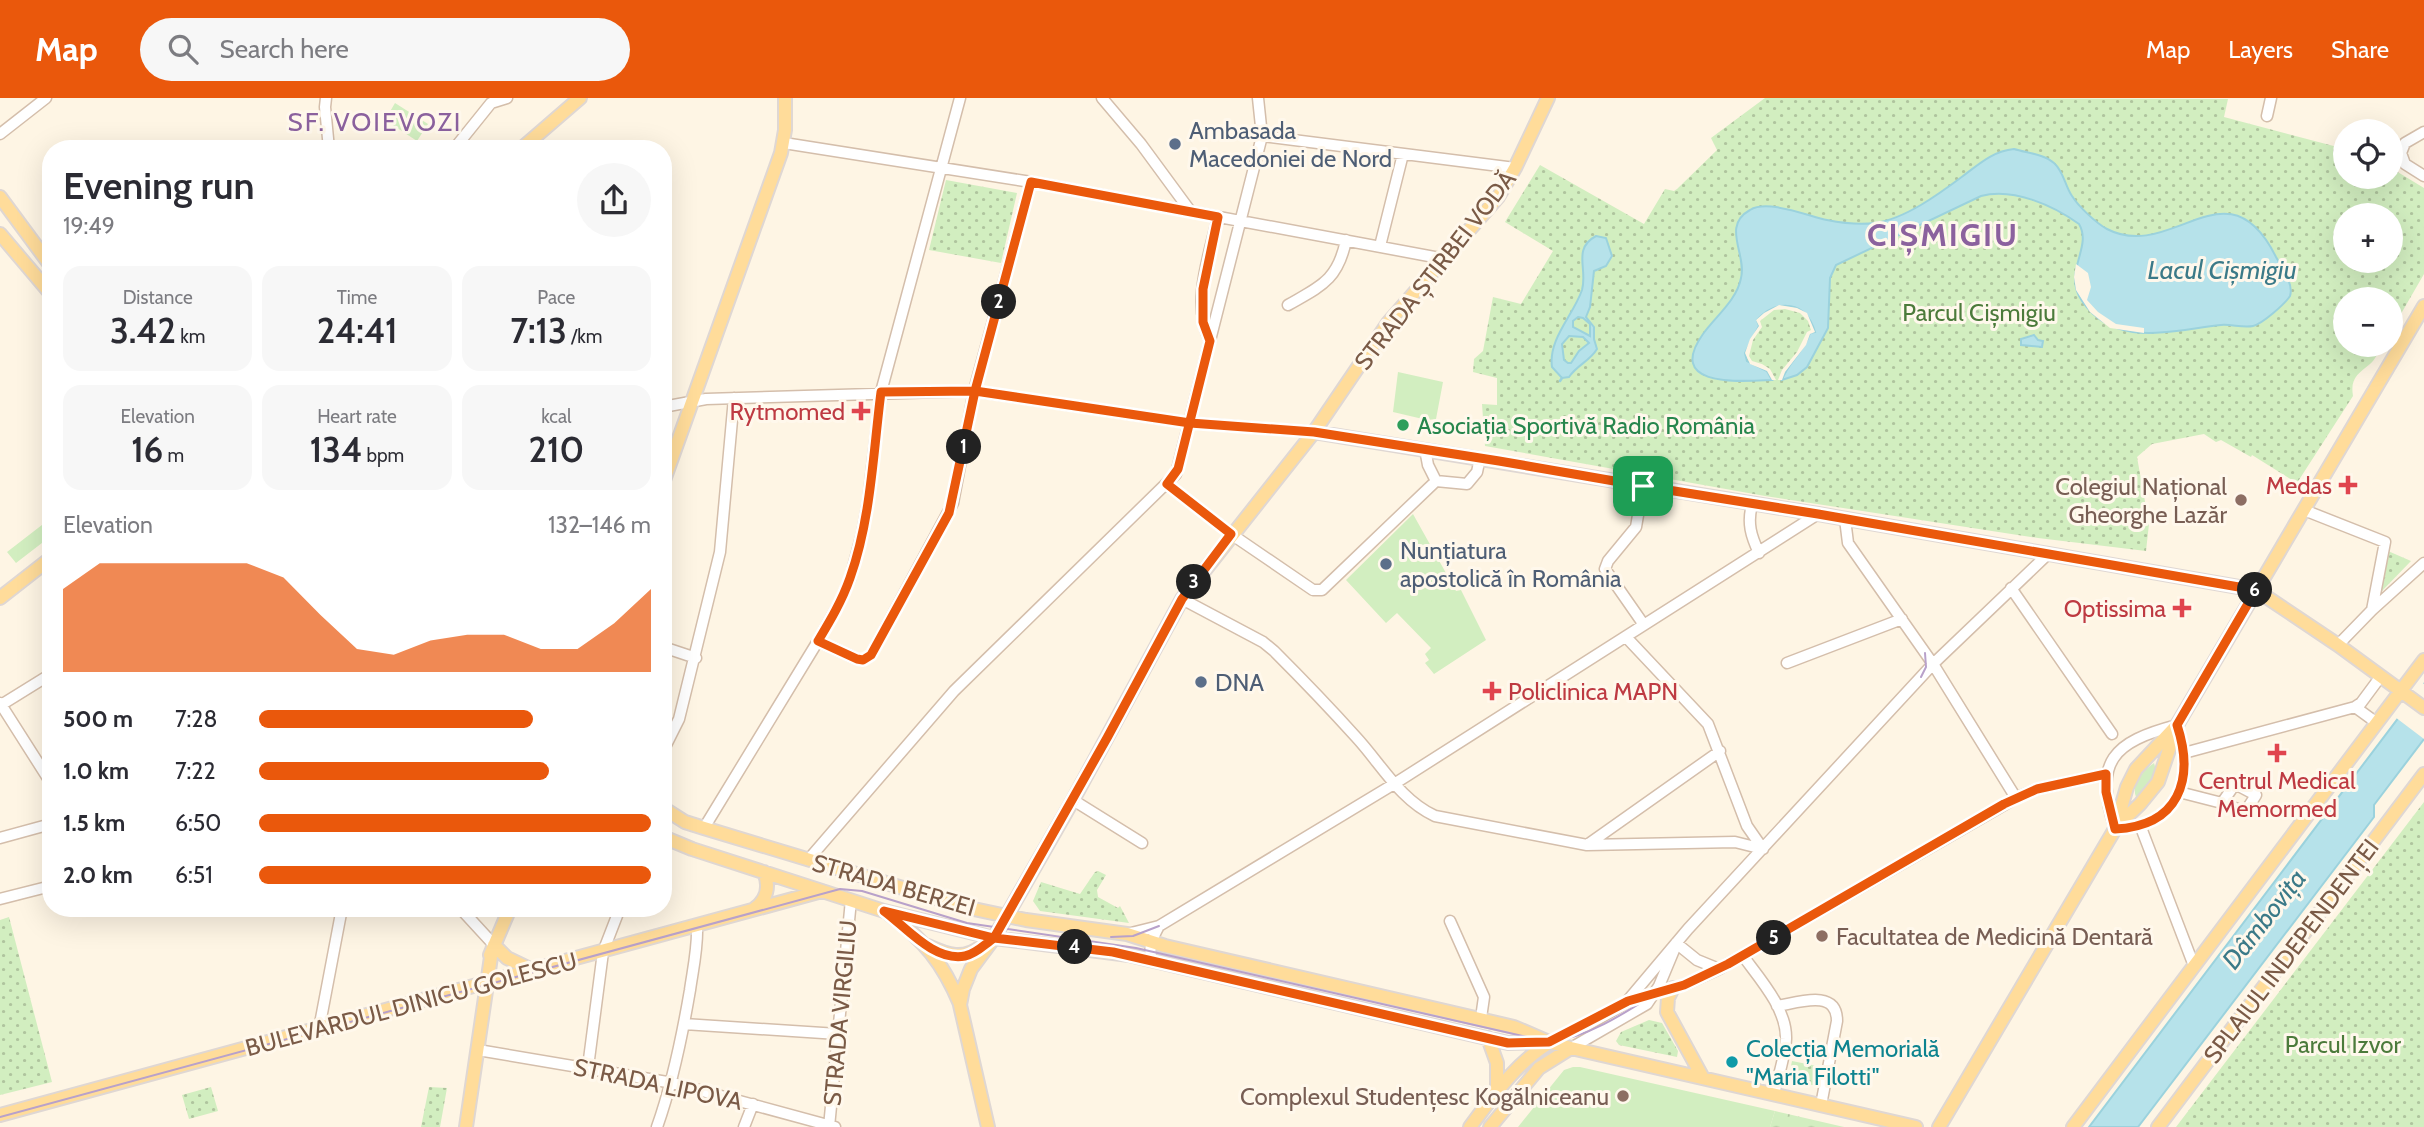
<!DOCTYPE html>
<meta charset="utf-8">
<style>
:root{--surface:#fff;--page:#f7f7f7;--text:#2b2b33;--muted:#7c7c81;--accent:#ea580c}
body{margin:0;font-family:Cabin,sans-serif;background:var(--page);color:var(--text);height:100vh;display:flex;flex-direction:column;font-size:26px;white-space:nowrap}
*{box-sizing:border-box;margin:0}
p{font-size:23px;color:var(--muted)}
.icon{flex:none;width:38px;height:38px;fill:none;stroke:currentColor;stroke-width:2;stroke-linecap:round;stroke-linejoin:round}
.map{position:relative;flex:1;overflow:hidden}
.panel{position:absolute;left:42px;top:42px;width:630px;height:777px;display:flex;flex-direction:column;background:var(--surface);border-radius:28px;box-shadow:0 7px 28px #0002}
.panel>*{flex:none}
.tools{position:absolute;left:2333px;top:21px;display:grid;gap:14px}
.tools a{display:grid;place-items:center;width:70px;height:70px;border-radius:50%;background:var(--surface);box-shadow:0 7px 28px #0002;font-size:35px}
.pin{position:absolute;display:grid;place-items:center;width:60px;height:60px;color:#fff;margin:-30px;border-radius:14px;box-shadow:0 4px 10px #0006}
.km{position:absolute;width:35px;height:35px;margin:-18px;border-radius:50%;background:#222;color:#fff;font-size:19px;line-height:35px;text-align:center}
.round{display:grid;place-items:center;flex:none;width:74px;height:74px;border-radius:37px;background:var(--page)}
.head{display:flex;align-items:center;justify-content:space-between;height:119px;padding:0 21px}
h1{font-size:38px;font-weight:600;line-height:52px}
.stats{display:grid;grid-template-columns:repeat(3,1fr);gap:10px;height:119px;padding:7px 21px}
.stats div{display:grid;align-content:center;border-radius:18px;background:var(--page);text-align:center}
.stats b{font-size:35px;font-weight:600}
.stats small{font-size:19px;font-weight:400}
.stats p{font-size:19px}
.chart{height:196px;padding:14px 21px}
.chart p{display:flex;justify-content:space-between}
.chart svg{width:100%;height:126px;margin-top:7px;fill:var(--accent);opacity:.7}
ul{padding:0 21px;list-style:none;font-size:23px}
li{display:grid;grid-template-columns:112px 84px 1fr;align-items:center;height:52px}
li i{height:18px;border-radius:9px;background:var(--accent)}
header{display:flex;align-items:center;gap:42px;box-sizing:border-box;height:98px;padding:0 35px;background:var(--accent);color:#fff}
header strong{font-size:33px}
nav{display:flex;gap:38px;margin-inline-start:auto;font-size:24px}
.search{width:490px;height:63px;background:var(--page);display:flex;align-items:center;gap:18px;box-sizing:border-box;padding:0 24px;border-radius:38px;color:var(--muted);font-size:26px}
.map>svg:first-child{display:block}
.green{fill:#d2eec0}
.forest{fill:url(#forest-crowns)}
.park{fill:url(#park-dots);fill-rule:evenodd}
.water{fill:#b6e2ea;stroke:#9bd2dd;stroke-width:2;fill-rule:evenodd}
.pier{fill:#fef5e4}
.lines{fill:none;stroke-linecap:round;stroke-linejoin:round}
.stream{stroke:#9bd2dd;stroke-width:2.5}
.minor-casing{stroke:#d4beab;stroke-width:13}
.major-casing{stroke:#dfd7d3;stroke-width:16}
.minor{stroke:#fff;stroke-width:10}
.major{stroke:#ffdc9a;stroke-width:12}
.tram{stroke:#b8a1ca;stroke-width:2}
.route-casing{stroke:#fff;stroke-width:14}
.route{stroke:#ea580c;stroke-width:9}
.service-dot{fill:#5c6f8a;stroke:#fff8ec;stroke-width:2.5}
.health-dot{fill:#e0444e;stroke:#fff8ec;stroke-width:2.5}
.leisure-dot{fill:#2e9e5b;stroke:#fff8ec;stroke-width:2.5}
.education-dot{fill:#8d6e63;stroke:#fff8ec;stroke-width:2.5}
.culture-dot{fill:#0f9aa8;stroke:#fff8ec;stroke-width:2.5}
.labels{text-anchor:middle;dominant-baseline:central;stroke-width:6;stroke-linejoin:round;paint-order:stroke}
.service-label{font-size:24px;fill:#4e5e75;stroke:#fff8ec;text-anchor:start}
.street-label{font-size:24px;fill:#7a5a46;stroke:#fff8ec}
.park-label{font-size:24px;fill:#4c7b3b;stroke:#fff8ec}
.health-label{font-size:24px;fill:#be3a42;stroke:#fff8ec;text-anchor:end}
.leisure-label{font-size:24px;fill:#27864d;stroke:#fff8ec;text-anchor:start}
.education-label{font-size:24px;fill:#785e54;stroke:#fff8ec;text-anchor:end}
.culture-label{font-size:24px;fill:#0d838f;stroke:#fff8ec;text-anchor:start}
.neighbourhood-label{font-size:26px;letter-spacing:2px;fill:#8b619e;stroke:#fff8ec}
.water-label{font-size:26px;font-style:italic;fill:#3b7a88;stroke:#fff8ec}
.district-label{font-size:32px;font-weight:bold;letter-spacing:2px;fill:#8b619e;stroke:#fff8ec}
</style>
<header>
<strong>Map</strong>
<div class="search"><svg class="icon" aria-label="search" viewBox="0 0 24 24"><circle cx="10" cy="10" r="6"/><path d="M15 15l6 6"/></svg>Search here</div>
<nav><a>Map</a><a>Layers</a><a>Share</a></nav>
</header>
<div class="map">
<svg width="2424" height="1029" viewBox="0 0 2424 1029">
<defs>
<pattern id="forest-crowns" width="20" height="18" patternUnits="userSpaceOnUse" patternTransform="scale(1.75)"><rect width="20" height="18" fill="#d2eec0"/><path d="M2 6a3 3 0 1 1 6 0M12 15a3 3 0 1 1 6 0" fill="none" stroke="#afc49e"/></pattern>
<pattern id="park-dots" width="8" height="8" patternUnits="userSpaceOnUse" patternTransform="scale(1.75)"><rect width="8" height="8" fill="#d2eec0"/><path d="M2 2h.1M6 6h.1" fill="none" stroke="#afc49e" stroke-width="1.8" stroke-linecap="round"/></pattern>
</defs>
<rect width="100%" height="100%" fill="#fef5e4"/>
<path class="green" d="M395,5L428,26L417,43L385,22Z
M1398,274L1443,284L1436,321L1427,322L1393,314Z
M1413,416L1456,493L1461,492L1486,542L1434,576L1425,565L1429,562L1425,556L1431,550L1397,515L1386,525L1346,482Z
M51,420V438L16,465L7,454Z
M2154,665C2159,677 2147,693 2136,699C2131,686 2142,673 2154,665Z
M1573,969H1580L1775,1013L1770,1029H1518L1564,972Z"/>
<path class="forest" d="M1775,1013L1844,1029H1770Z"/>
<path class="park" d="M1765,0L2228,1L2224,19L2345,51V79H2390L2391,70L2424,90V176L2391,233L2390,201H2345V247H2382C2379,253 2375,262 2370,266C2358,276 2350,280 2353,298L2297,385L2252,357L2251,359L2221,342L2216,344L2204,336L2152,346L2137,359L2149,426L2146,453L2038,440L1765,398L1485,348L1482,306L1497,307V280L1473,274L1474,261L1483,253L1493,199L1521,206L1553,153L1505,124L1540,67L1644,126L1665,91L1674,93L1677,91L1717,52L1711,40ZM2345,117H2390V163H2345Z
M946,82L1017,95L1001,165L929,152Z
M2388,453L2411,463L2381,494Z
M2424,704V1029H2176Z
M1098,773L1106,777L1097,792L1098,799L1118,810L1120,808L1129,825L1040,813L1033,803L1041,784L1080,796L1095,774Z
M9,819L52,984L0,997V822Z
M1649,922L1662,925L1678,953L1677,959L1619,947L1616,943L1621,934Z
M1792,963L1822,969L1817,988L1788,982Z
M211,989L218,1013L189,1021L182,997Z
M429,989L447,990L440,1029H421Z"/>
<path class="water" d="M2014,51C2027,55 2044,56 2054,65C2064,74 2065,88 2072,98C2079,109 2096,125 2107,131C2172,165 2227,61 2276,159C2282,170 2294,186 2290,198C2285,206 2262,226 2253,228C2243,230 2231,226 2221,227C2171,232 2115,251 2082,203C2062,174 2093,150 2079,126C2054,108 2013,89 1981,98L1836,167L1830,180L1828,230L1807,269L1797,277L1782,282C1788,264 1804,254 1810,235L1815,234C1806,203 1778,200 1757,222L1759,228L1745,255L1747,263L1767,273L1772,282C1744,283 1664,291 1703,236C1715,219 1737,202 1741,180C1747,156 1721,128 1750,112C1768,101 1808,118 1827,122C1842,125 1860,127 1875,125C1905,121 1939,96 1963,78C1979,66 1993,53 2014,51Z
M1596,138L1606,140L1612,158L1606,168L1594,173L1590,209L1586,219L1594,229V241L1597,251C1590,263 1577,267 1569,279L1562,280L1552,269C1548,241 1573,218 1582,192C1588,171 1572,151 1596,138ZM1578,219L1583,220L1590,226V238L1573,229V223ZM1569,238L1583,239L1589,245L1579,253L1571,265H1568L1564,262L1562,246Z
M2034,237L2038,242L2043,243L2042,249L2021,247V241Z
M2424,586V641L2374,707V719L2138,1029H2089Z"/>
<path class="pier" d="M2076,166L2088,175L2091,189L2087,202L2098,214L2116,226L2144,230V235L2110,230L2090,214L2076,192L2074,179Z
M1779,207L1797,210L1807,215L1815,234L1810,236L1806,247L1785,274L1782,282H1778L1782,272L1797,254L1807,234L1811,232L1808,223L1800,215L1785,211L1774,212L1760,223L1762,229L1753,242L1749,258L1752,263L1762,266L1770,271L1776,282H1772L1767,273L1750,266L1745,255L1750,241L1759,228L1756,222L1764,215Z
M2421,584L2424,586V641L2395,619Z"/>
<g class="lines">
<path class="stream" d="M1560,283L1562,280"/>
<defs>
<path id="minor" d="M326,0L325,9L329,51
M1102,0L1141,46L1191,114
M2267,18L2271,0
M2424,34L2405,45L2401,55L2405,66L2424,78
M0,36L46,0
M1262,38L1515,70
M784,45L1031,84L1445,161
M454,51L491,5L507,0
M1380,148L1403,56
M1288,207C1321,188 1338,182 1346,142
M1210,243C1191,205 1209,158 1218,119
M663,309L706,301L974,293L1190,325L1314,334
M1425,351L1428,367L1436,383
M1436,383L1467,386L1477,374L1480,360
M1167,386L1231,436L1313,492H1322L1436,383
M1643,388L1636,429L1608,463L1605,471L1644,527
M1752,407C1747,425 1751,438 1759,455
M2304,412L2385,444L2372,512
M1845,421L1848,445L1933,566L2016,700
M2011,490L2112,636
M1182,501L1263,544L1274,553C1302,581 1329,609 1356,639C1381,666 1400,702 1435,718L1587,747L1735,744L1763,751
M1626,539L1708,626L1747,728L1763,751
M818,543L857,561L863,562L871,557L953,405L974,293L1031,84
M2338,547L2372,512L2424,465
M663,549L696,560
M1787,565L1902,521
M0,605L51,685
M1,607L51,576
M2355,609L2377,625
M2177,627C2195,681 2179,728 2115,731C2093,663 2113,644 2177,627Z
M663,653L679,621L720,454L734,300
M2184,655L2355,609L2361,605L2381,578
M2179,694L2222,705L2243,713L2247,711L2256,697L2235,686L2222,705
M1073,702L1142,745
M2140,727L2194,868
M704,730L818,543L840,504L850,481L862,436L868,404L881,294L960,0
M0,740L51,726
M1587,747L1720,653
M808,762L954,593L1176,376L1262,38L1258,0
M0,801L51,788
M460,810L494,847
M1450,823L1484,899L1481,920
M1127,836L1159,828L1394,686L1818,416
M1676,845L1697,862L1719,871
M1743,858C1760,881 1787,911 1786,941C1785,959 1778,979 1774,996
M1152,863C1148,849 1152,841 1159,828
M1629,901L1688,831L1933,566L2048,456
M1777,908C1797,905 1837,890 1837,923L1821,1007
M684,926L838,936
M319,931L342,810
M1549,944L1628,903L1684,887L1719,871L2016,700L2037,691L2106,676
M1571,950L1647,906L1659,888L1674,852
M478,952L673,985L835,1029
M588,969L603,854L620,810
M657,1029C673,984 682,939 690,892C693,871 698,849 697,828
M744,1029L753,1006
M829,1029L851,802"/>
<path id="major" d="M521,51L580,0
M0,99L51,168
M0,136L51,196
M1314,334L1818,416L2256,492L2338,547L2424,610
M663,385L781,55L785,32V0
M0,500L51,460
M663,710L685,724L704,730L969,810L1026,822L1127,836L1165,848L1514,929L1549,944L1571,950L1916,1029
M2116,729L2140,706L2158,684L2175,634
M663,739L692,751L884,813L994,840L1129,857L1508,945L1543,944
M754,811C767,802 770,788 764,774
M888,815C924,842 943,865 960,906
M494,847L507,860L534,873
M928,848C948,857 963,863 982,848
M490,857L510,810
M1673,890L1668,900L1667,914L1703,980
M1488,940L1497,965V992
M0,1017L822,793
M466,1029L492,852
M988,1029L960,907L963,891L971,871L994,840L1073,702L1182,501L1314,334L1388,225L1498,99L1515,70L1548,0
M1470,1029C1494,997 1515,966 1549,945
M1490,1029L1539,970L1571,950
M1939,1029L2115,731L2127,689L2136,671L2177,627L2424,208
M2073,1029L2424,562
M2158,1029L2424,676"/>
</defs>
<use href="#minor" class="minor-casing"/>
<use href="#major" class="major-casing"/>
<use href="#minor" class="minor"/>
<use href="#major" class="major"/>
<path class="tram" d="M1921,579L1926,569L1925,555
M1111,839L1133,838L1159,828
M0,1019L840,791L862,793L967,825L1136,850L1549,944C1587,940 1625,915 1656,895"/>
</g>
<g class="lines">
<defs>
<path id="route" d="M1643,388L1499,363L1314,334L1190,325L975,293L949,415L871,557L863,562L857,561L818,543C830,523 842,503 850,480C871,421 873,356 881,294L975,293L1031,84L1218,119L1203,191V224L1210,243L1178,371L1167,386L1231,436L1182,501L1107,640L994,840L884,813C906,829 934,864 965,858C976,856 985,846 994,840L1113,854L1508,945L1549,944L1628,903L1684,887L1728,866L2004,706L2037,691L2106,676V694L2115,731C2179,728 2195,682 2177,627L2256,492L1818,416L1643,388"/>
</defs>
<use href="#route" class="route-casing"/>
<use href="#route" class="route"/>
</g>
<g class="service-dot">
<circle cx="1175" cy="46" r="7"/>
<circle cx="1386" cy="466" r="7"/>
<circle cx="1201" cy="584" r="7"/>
</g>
<g class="health-dot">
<path d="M857.5 302.5h7v7h7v7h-7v7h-7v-7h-7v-7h7z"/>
<path d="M2344.5 376.5h7v7h7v7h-7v7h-7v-7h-7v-7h7z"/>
<path d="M2178.5 499.5h7v7h7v7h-7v7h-7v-7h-7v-7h7z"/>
<path d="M1488.5 582.5h7v7h7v7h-7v7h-7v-7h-7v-7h7z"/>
<path d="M2273.5 644.5h7v7h7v7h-7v7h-7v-7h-7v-7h7z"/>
</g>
<circle class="leisure-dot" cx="1403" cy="327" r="7"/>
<g class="education-dot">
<circle cx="2241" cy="402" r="7"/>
<circle cx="1822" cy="838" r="7"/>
<circle cx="1623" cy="998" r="7"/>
</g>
<circle class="culture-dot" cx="1732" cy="964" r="7"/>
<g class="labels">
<g class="service-label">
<text x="1189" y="32">Ambasada<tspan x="1189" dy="28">Macedoniei de Nord</tspan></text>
<text x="1400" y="452">Nunțiatura<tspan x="1400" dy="28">apostolică în România</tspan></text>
<text x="1215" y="584">DNA</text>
</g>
<g class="street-label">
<text transform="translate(1435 172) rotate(-52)">STRADA ȘTIRBEI VODĂ</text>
<text transform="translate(894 787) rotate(16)">STRADA BERZEI</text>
<text transform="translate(2291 853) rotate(-53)">SPLAIUL INDEPENDENȚEI</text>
<text transform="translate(411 906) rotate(-15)">BULEVARDUL DINICU GOLESCU</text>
<text transform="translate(840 915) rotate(-85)">STRADA VIRGILIU</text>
<text transform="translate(658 986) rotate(12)">STRADA LIPOVA</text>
</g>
<g class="park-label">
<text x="1979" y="214">Parcul Cișmigiu</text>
<text x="2343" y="946">Parcul Izvor</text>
</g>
<g class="health-label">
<text x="845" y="313">Rytmomed</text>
<text x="2332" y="387">Medas</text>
<text x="2166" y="510">Optissima</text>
<text x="1508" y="593" text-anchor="start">Policlinica MAPN</text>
<text x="2277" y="682" text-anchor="middle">Centrul Medical<tspan x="2277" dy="28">Memormed</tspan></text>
</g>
<g class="leisure-label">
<text x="1417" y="327">Asociația Sportivă Radio România</text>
</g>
<g class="education-label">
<text x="2227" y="388">Colegiul Național<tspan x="2227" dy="28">Gheorghe Lazăr</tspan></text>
<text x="1836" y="838" text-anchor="start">Facultatea de Medicină Dentară</text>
<text x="1609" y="998">Complexul Studențesc Kogălniceanu</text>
</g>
<g class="culture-label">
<text x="1746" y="950">Colecția Memorială<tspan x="1746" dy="28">"Maria Filotti"</tspan></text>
</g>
<g class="neighbourhood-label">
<text x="375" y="24">SF. VOIEVOZI</text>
</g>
<g class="water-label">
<text x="2222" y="172">Lacul Cișmigiu</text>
<text transform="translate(2264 821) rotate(-52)">Dâmbovița</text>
</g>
<g class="district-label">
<text x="1943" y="136">CIȘMIGIU</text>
</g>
</g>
</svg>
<div class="tools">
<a><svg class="icon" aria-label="locate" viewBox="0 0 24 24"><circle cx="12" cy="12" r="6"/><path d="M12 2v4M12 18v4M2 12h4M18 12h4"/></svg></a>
<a>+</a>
<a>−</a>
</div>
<div class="pin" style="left:1643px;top:388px;background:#1e9e55"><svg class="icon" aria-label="arrive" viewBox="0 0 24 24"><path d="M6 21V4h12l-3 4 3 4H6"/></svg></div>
<b class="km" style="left:964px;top:349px">1</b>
<b class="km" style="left:999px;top:204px">2</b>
<b class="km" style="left:1194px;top:484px">3</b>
<b class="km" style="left:1075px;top:849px">4</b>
<b class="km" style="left:1774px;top:840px">5</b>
<b class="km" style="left:2255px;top:492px">6</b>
<section class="panel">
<div class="head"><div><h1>Evening run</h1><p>19:49</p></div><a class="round"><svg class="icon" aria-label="share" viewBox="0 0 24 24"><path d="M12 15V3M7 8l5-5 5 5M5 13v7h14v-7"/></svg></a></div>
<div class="stats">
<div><p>Distance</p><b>3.42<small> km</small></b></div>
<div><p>Time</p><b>24:41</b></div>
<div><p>Pace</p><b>7:13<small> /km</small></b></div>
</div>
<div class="stats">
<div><p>Elevation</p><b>16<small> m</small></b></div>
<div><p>Heart rate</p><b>134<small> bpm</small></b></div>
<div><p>kcal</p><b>210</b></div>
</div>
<div class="chart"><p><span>Elevation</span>132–146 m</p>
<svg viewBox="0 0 160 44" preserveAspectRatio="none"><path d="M0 44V15L10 6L20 6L30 6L40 6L50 6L60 11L70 24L80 36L90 38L100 33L110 31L120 31L130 36L140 36L150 27L160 15V44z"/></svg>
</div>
<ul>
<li><b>500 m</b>7:28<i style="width:70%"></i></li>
<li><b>1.0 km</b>7:22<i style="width:74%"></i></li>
<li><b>1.5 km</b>6:50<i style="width:100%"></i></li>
<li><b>2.0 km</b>6:51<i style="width:100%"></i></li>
</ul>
</section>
</div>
